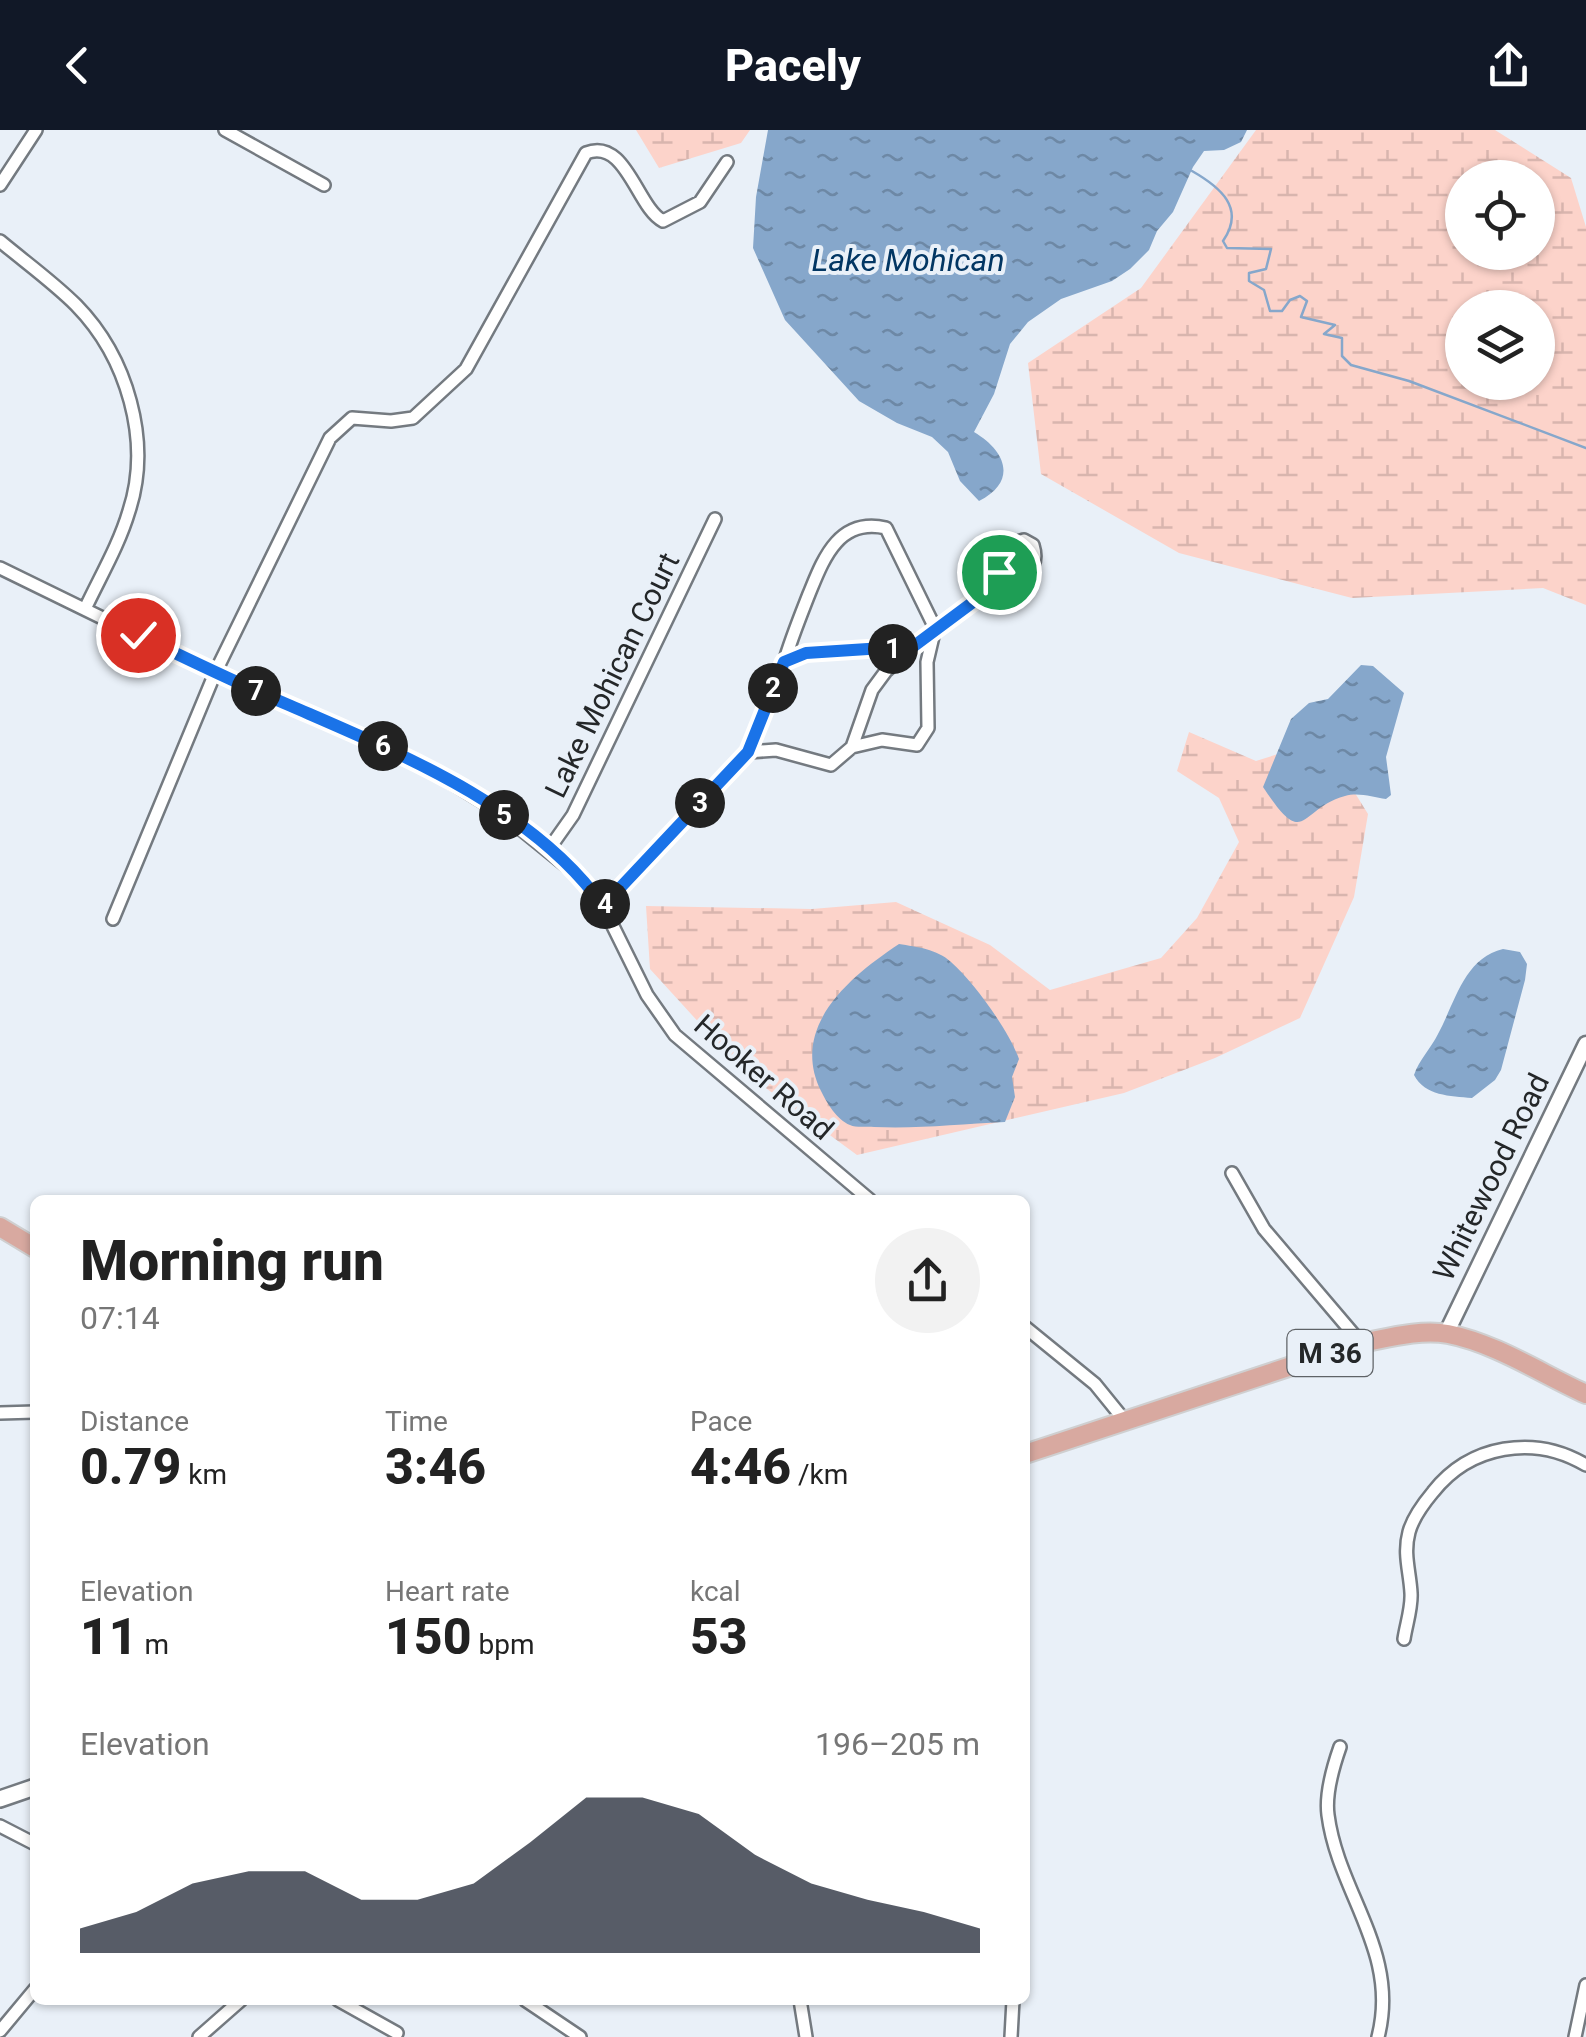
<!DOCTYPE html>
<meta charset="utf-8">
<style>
:root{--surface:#fff;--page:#f2f2f2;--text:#222;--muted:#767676;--accent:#111827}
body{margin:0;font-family:Roboto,sans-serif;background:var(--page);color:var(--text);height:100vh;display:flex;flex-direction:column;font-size:38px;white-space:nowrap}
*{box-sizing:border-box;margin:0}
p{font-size:32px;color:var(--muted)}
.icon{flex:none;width:55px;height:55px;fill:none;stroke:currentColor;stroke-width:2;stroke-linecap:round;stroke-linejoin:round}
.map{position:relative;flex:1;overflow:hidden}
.panel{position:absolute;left:30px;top:1065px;width:1000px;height:810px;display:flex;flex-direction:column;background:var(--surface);border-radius:15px;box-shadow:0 2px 8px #0004}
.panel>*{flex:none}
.tools{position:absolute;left:1445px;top:30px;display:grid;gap:20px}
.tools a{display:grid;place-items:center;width:110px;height:110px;border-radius:50%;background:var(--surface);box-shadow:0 2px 8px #0004;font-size:50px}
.pin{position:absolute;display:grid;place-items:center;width:85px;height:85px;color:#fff;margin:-42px;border:5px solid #fff;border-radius:50%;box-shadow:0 2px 10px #0007}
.km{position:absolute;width:50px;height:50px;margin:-25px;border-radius:50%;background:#222;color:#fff;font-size:28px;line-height:50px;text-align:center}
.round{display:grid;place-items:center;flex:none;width:105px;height:105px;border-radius:52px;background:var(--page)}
.overview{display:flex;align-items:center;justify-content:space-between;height:170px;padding:0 50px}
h1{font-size:55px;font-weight:800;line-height:75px}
.metrics{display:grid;grid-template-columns:repeat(3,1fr);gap:15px;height:170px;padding:10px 50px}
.metrics div{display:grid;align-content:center}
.metrics b{font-size:50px;font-weight:800}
.metrics small{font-size:28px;font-weight:400}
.metrics p{font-size:28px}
.chart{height:280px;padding:20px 50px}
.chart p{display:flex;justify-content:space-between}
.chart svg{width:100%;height:180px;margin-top:10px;fill:var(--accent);opacity:.7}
header{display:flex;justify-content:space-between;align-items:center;height:130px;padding:0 50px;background:var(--accent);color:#fff;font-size:45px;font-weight:800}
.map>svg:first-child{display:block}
.wetland{fill:url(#wetland-marsh);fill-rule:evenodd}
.water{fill:url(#water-ripples)}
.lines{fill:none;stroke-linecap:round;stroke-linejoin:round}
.stream{stroke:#86a7cb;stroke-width:2.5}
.minor-casing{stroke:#747a80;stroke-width:16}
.tertiary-casing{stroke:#747a80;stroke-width:19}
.secondary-casing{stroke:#747a80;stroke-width:20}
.primary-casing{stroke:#cfcfd0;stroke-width:22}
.minor{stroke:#fff;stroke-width:11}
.tertiary{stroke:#fff;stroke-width:14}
.secondary{stroke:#fff;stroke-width:15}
.primary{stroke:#d8a9a0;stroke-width:18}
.route-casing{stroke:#fff;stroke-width:20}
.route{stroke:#1a73e8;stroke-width:12}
.labels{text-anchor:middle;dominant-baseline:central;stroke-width:8;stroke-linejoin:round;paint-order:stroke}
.shield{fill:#e9f0f8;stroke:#5f6367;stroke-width:2.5}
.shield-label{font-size:28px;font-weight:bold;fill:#242729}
.street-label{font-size:30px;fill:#242729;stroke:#e9f0f8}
.water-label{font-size:32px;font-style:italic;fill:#023663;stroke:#e9f0f8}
</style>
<header><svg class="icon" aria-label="back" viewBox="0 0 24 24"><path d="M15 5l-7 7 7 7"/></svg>Pacely<svg class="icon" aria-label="share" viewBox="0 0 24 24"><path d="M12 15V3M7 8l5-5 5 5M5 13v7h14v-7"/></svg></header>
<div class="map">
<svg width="1586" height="1907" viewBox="0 0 1586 1907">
<defs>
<pattern id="wetland-marsh" width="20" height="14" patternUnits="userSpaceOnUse" patternTransform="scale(2.5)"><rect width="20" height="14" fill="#fcd3ca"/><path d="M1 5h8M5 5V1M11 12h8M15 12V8" fill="none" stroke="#d8b5ae"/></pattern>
<pattern id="water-ripples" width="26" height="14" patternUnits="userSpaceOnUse" patternTransform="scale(2.5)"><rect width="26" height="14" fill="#86a7cb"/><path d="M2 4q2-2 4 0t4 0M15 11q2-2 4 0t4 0" fill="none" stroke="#6d88a5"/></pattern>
</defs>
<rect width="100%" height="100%" fill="#e9f0f8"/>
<path class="wetland" d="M636,0H750L741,13L659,38Z
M1256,0H1495L1571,48L1586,97V475L1543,458L1352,468L1179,423L1041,344L1028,233L1141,158ZM1462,48H1538V122H1462ZM1462,178H1538V252H1462Z
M1189,602L1256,631L1322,610L1368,684L1354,767L1300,888L1215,928L1124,963L857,1025L744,942L650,839L646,776L812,779L896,772L990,815L1050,860L1161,828L1197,788L1239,712L1219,668L1177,641Z"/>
<path class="water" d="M768,0H1247L1241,12L1224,20L1204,21L1193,37L1173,82L1157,101L1149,120L1130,139L1112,151L1061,169L1028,192L1010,214L994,264L974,302C1006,321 1018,351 979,371L960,351L948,322L932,307L897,293L859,271L785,190L753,118L756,67Z
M1361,535L1373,536L1404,563L1386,627L1391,665L1386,669C1373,667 1358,662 1345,666C1298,679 1306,722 1263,657L1291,589L1309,573L1328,569Z
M899,814C917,817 937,819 951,832C974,852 1009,901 1019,929L1012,947L1015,967L1005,992C960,994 918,999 874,997C867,996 856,998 850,995C837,990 827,973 821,961C789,896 851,846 899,814Z
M1503,819L1520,822L1527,834L1525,850L1501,940L1495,950L1472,968C1450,966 1425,966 1414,945C1419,930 1431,918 1438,904C1455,873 1464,828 1503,819Z"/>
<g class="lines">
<path class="stream" d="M1192,41C1220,57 1246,78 1223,111L1227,118L1271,119L1266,139L1249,143V151L1264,160L1270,181H1282L1290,170L1300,166L1307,171L1301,187L1335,195L1324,204L1342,208V226L1351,235L1409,251L1586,318"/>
<defs>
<path id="minor" d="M225,0L324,55
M0,55L36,0
M0,111C25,132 53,152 76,175C127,227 152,311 129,381C119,415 100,447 85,479
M0,438L215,543L414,630L501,683L585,751L603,776L647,865L675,905L870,1070
M784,533C791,509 800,487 809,464C823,430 838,387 886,398L935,498L927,532L928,598L917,615L882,610L852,617
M748,622L776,620L831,635L852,617L872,560L886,541L914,516
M549,719L573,685L715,389
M603,776L748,622L784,533L806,523L914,516L1000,452L999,441L1014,413L1024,410L1033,415C1041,441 1021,450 1000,452
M113,789L215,543L330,308L352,288L391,291L413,288L466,239L586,23C626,7 637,78 663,91L700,72L727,32
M1232,1043L1264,1099L1361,1213
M1025,1197L1095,1254L1125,1291
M0,1283L35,1282
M1404,1509C1406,1495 1412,1478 1411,1463C1410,1442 1403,1424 1409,1402C1413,1387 1423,1374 1433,1362C1470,1315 1534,1304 1586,1335
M1340,1617C1333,1637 1325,1663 1328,1685C1338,1763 1400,1822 1378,1907
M0,1696L35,1714
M338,1870L397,1903
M525,1870L580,1907
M800,1870L806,1907
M0,1901L35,1859
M199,1907L241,1870
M1011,1907L1013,1870
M1575,1907L1586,1855"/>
<path id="tertiary" d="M1446,1204L1586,914"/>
<path id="secondary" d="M0,1669L35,1657"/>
<path id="primary" d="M0,1097L35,1118
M1025,1324L1361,1213C1388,1208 1420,1199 1448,1204C1495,1213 1542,1244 1586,1264"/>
</defs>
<use href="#minor" class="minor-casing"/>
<use href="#tertiary" class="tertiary-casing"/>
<use href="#secondary" class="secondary-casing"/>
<use href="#primary" class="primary-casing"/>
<use href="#minor" class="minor"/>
<use href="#tertiary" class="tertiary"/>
<use href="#secondary" class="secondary"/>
<use href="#primary" class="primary"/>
</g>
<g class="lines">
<defs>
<path id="route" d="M138,505C189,530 239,554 291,576C399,623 533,677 603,776L748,622L784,532L806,523L914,516L1000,452L999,442"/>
</defs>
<use href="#route" class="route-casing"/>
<use href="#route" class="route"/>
</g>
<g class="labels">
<rect class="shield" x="1287.5" y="1200" width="85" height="46" rx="8"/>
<g class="shield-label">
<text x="1330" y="1223">M 36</text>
</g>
<g class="street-label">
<text transform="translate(612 545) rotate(-64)">Lake Mohican Court</text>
<text transform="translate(764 947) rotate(41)">Hooker Road</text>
<text transform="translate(1491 1047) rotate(-64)">Whitewood Road</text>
</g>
<g class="water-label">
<text x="908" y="130">Lake Mohican</text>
</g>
</g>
</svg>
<div class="tools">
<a><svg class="icon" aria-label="locate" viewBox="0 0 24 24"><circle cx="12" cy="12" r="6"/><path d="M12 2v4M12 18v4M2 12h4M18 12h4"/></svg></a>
<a><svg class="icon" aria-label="layers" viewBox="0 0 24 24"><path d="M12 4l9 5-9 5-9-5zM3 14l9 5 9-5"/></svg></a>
</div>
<div class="pin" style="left:999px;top:442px;background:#1e9e55"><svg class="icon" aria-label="arrive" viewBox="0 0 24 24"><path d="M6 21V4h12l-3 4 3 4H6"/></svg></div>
<div class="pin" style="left:138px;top:505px;background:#d93025"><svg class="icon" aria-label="check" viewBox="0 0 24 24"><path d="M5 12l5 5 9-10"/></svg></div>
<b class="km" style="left:893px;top:519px">1</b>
<b class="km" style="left:773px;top:558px">2</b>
<b class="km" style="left:700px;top:673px">3</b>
<b class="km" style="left:605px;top:774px">4</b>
<b class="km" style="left:504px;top:685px">5</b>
<b class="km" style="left:383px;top:616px">6</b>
<b class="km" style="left:256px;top:561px">7</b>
<section class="panel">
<div class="overview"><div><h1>Morning run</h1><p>07:14</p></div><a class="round"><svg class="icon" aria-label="share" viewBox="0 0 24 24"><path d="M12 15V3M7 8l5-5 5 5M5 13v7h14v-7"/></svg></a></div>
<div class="metrics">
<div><p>Distance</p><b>0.79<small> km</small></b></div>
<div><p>Time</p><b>3:46</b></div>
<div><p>Pace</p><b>4:46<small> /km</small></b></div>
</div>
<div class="metrics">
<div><p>Elevation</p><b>11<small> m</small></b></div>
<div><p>Heart rate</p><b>150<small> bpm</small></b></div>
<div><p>kcal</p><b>53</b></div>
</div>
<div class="chart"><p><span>Elevation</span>196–205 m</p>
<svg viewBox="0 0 160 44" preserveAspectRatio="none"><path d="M0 44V38L10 34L20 27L30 24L40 24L50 31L60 31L70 27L80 17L90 6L100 6L110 10L120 20L130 27L140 31L150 34L160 38V44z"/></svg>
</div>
</section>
</div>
